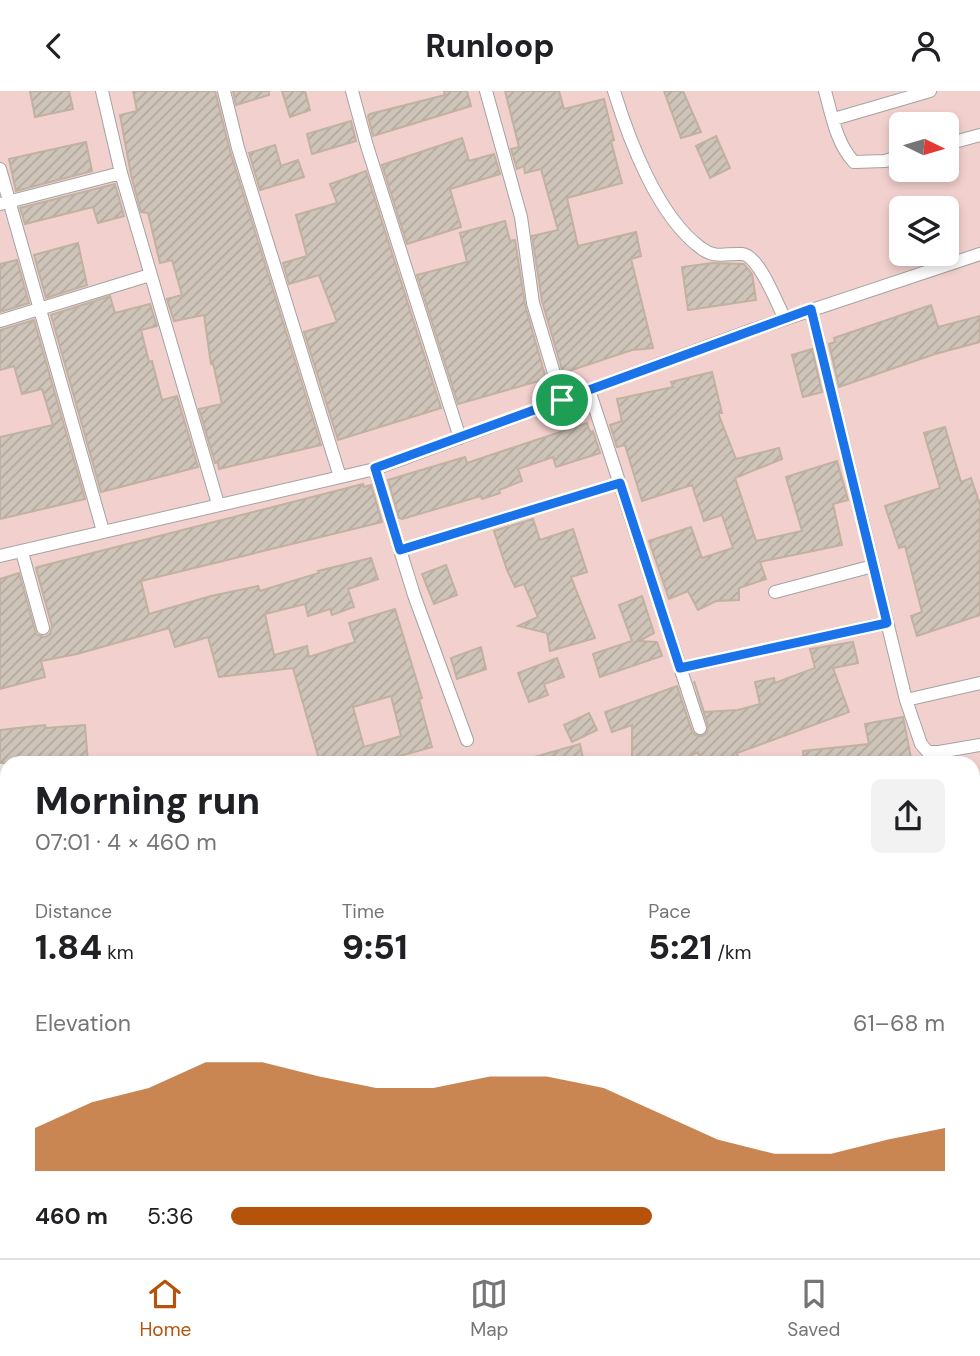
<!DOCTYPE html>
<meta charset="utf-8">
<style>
:root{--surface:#fff;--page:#f2f2f2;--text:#202124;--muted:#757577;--line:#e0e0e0;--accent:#b45309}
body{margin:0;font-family:"DM Sans",sans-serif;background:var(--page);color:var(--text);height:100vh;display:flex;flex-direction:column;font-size:26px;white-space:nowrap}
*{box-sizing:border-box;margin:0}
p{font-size:23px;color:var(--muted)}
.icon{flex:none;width:38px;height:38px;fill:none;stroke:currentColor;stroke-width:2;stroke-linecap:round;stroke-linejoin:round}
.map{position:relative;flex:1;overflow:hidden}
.details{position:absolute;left:0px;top:665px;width:980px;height:502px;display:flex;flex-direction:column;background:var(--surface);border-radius:21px 21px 0 0;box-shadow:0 4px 10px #0003}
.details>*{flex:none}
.needle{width:46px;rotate:95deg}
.buttons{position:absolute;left:889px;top:21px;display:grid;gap:14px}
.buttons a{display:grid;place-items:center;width:70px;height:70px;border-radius:10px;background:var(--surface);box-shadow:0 4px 10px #0003;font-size:35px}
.pin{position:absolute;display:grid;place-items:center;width:60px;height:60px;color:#fff;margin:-30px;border:4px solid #fff;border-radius:50%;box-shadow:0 2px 7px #0007}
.round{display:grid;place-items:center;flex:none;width:74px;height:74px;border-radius:10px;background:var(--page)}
.summary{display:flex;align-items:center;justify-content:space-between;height:119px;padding:0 35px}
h1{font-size:38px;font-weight:800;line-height:52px}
.figures{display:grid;grid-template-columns:repeat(3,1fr);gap:10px;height:119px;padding:7px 35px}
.figures div{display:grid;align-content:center}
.figures b{font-size:35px;font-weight:800}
.figures small{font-size:19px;font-weight:400}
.figures p{font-size:19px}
.chart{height:196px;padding:14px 35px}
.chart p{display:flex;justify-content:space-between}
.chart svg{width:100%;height:126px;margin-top:7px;fill:var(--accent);opacity:.7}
ul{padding:0 35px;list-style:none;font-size:23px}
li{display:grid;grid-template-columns:112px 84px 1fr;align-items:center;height:52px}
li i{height:18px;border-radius:9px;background:var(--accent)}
header{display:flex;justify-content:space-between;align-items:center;height:91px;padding:0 35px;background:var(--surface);font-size:32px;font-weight:800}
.menu{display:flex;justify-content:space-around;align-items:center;height:98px;border-top:2px solid var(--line);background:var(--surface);font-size:19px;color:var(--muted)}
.menu a{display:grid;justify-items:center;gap:4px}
.menu .selected{color:var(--accent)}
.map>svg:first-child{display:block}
.commercial{fill:#f2d0cd;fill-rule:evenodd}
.building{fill:url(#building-hatch);stroke:#c1b1a1;stroke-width:2;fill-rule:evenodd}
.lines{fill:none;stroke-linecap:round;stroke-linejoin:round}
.service-casing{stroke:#a3a3a3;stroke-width:14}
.minor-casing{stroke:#a3a3a3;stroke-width:28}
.tertiary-casing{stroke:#a3a3a3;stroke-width:33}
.service{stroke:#fff;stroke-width:12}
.minor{stroke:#fff;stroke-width:26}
.tertiary{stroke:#fff;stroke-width:32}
.route-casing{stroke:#fff;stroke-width:14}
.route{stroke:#1a73e8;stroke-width:9}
</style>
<header><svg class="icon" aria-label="back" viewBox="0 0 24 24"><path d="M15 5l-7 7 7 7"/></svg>Runloop<svg class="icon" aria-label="person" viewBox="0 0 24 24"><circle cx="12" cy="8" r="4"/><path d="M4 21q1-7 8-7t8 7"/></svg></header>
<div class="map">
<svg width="980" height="1167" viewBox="0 0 980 1167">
<defs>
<pattern id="building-hatch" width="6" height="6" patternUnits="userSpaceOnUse" patternTransform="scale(1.75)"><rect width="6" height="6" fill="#cfc4b9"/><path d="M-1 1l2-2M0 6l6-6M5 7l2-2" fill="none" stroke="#b1a89e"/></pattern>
</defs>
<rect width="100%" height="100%" fill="#efeae0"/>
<path class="commercial" d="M0,0H980V714L973,715V672H257L0,663ZM901,33H947V79H901ZM901,117H947V163H901Z"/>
<path class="building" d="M30,0H69L73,18L35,26Z
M133,0H215L230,60L321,354L219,378L218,371L215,372L199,318L222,313L213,272L211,273L204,224L174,230L167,208L182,204L172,169L160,172L148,122L141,121L131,84L120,24L137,20Z
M233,0H269V4L236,14Z
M282,0H305L310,19L290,26Z
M444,0H467L471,15L373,45L368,25L370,23L445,4Z
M505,0H559L564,18L604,8L614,49L611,50L622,92L567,107L578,155L636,141L641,165L631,168L653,257L632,259L563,282L542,210L532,145L558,139L541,78L525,82L524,75L517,78L511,58L519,56Z
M664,0H683L701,41L681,47Z
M351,30L356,50L312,63L307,43Z
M716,45L730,77L710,87L696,55Z
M462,47L469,70L494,63L500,83L450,98L461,136L407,153L382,74Z
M86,51L92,80L16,100L9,68Z
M275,54L281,75L298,69L304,86L260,99L249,62Z
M366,80L441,317L338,349L304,241L337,231L319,184L289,193L283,172L307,165L296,124L337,112L330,93Z
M115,93L124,125L98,132L93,116L25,133L20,117Z
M505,130L510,150L515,149L525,214L546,288L458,313L417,184L467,171L460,142Z
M78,152L87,194L46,207L34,164Z
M17,169L29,212L0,221V173Z
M712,172L744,173L752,183L756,209L688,219L682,176Z
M110,205L115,222L150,213L157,235L141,239L149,271L152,270L162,309L177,305L198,376L101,401L51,224Z
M931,214L938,236L980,225V251L935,263L839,296L829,253L835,251L834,247Z
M34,229L85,408L0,428V346L53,334L42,298L22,303L14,275L0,279V239Z
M812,258L822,301L803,306L792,264Z
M712,281L722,322H718L736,368L779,357L782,368L735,387L756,450L802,440L786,386L837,370L848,409L833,413L842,454L760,471L766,488L739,497V509L716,510L698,519L688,500L669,508L649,450L691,436L702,467L733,457L722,424L704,430L692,394L642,410L625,354L617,356L610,334L622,330L617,308L673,296L671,291Z
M587,332L590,341L593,340L600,362L556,376L553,366L518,378L522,390L499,399L500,402L482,408L481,405L402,428L399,427L388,389L465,366L467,372Z
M945,336L961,391L971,387L980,414V524L917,545L911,525L922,521L905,455L899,457L885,415L940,397L924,342Z
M363,393L364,396L371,394L382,431L141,490L149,523L211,505L258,495L260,500L319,482L318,480L371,467L378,488L348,498L354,516L332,524L330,518L308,525L305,513L265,523L274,564L307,555L309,566L355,551L349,532L395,518L422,607L419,608L432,656L389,668L388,672H320L293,577L219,586L208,546L175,556L169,537L77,563L41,570L45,586L0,598V488L19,482L35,539L37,544L45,546L50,543L52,535L36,477L38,476ZM391,605L401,645L364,656L353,616Z
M533,428L540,449L573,438L587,481L571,486L595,547L550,560L547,542L518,535L538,526L524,493L515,496L507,479L494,440Z
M446,474L457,504L434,513L422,483Z
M642,505L654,542L639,550L657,551L662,565L600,586L593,563L632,550L619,514Z
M853,551L858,572L833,577L849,621L737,662L740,672H700L698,661L677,672L632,668V634L612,641L605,621L677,595L692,640L695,644L702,645L707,642L708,635L694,590L704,621L738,619L760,613L755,591L774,587L775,592L815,577L810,558Z
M481,556L486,578L457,588L451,567Z
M557,567L564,586L544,593L548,604L529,611L518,582Z
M589,622L597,639L572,651L564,634Z
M903,626L912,672H804L803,660L869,653L865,633Z
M45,634L46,637L85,634L88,672H0V639Z
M580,653L584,672H532L531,667Z"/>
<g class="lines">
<defs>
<path id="service" d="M102,0L121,82L218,413
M224,0L238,57L340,386
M352,0L367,55L460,347
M486,0L521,126L533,212L562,309
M614,0C629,49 658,126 701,157C715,168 726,162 742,163C759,164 777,213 785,228
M825,0C832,24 836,52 854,71L885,70L901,65
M834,28L930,0
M947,53L980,44
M0,78L103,440
M0,113L121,82
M811,218L906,609L921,653L928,661H939L980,654
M0,230L150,184
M589,299L700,637
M375,378L414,504L467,649
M400,459L620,392
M22,461L43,537
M0,465L375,378L746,241L980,163
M775,501L873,475
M680,577L887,532
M906,609L980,592"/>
<path id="minor" d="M973,716L980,715
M216,1160L217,1167
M481,1160L482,1167"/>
<path id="tertiary" d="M973,984L980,983
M0,1090L7,1089"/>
</defs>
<use href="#service" class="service-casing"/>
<use href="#minor" class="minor-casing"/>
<use href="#tertiary" class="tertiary-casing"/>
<use href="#service" class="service"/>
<use href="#minor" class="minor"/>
<use href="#tertiary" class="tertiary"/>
</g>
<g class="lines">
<defs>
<path id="route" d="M811,218L887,532L680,577L620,392L400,459L375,377Z"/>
</defs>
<use href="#route" class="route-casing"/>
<use href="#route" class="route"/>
</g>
</svg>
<div class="buttons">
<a><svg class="needle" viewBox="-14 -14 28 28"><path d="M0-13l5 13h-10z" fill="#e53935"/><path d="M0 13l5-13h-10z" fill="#757577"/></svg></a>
<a><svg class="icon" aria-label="layers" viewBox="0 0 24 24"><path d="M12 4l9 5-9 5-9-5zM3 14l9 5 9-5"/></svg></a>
</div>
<div class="pin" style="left:562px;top:309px;background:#1e9e55"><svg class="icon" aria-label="arrive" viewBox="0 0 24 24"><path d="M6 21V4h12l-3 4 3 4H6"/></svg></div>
<section class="details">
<div class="summary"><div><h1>Morning run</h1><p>07:01 · 4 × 460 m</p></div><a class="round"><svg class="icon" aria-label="share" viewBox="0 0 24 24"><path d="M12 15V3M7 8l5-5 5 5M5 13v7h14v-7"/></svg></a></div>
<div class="figures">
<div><p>Distance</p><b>1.84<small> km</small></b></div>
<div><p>Time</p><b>9:51</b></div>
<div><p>Pace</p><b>5:21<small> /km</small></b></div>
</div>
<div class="chart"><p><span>Elevation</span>61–68 m</p>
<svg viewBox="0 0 160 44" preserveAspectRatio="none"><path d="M0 44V29L10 20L20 15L30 6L40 6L50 11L60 15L70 15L80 11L90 11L100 15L110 24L120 33L130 38L140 38L150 33L160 29V44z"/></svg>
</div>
<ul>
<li><b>460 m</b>5:36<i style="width:59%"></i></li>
</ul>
</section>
</div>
<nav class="menu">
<a class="selected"><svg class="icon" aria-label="home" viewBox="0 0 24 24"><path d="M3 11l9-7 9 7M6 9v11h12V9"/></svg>Home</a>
<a><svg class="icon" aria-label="map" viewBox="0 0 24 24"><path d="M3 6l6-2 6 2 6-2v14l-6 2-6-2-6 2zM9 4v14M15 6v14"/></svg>Map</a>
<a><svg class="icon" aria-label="saved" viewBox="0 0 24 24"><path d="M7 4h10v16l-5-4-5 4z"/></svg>Saved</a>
</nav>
